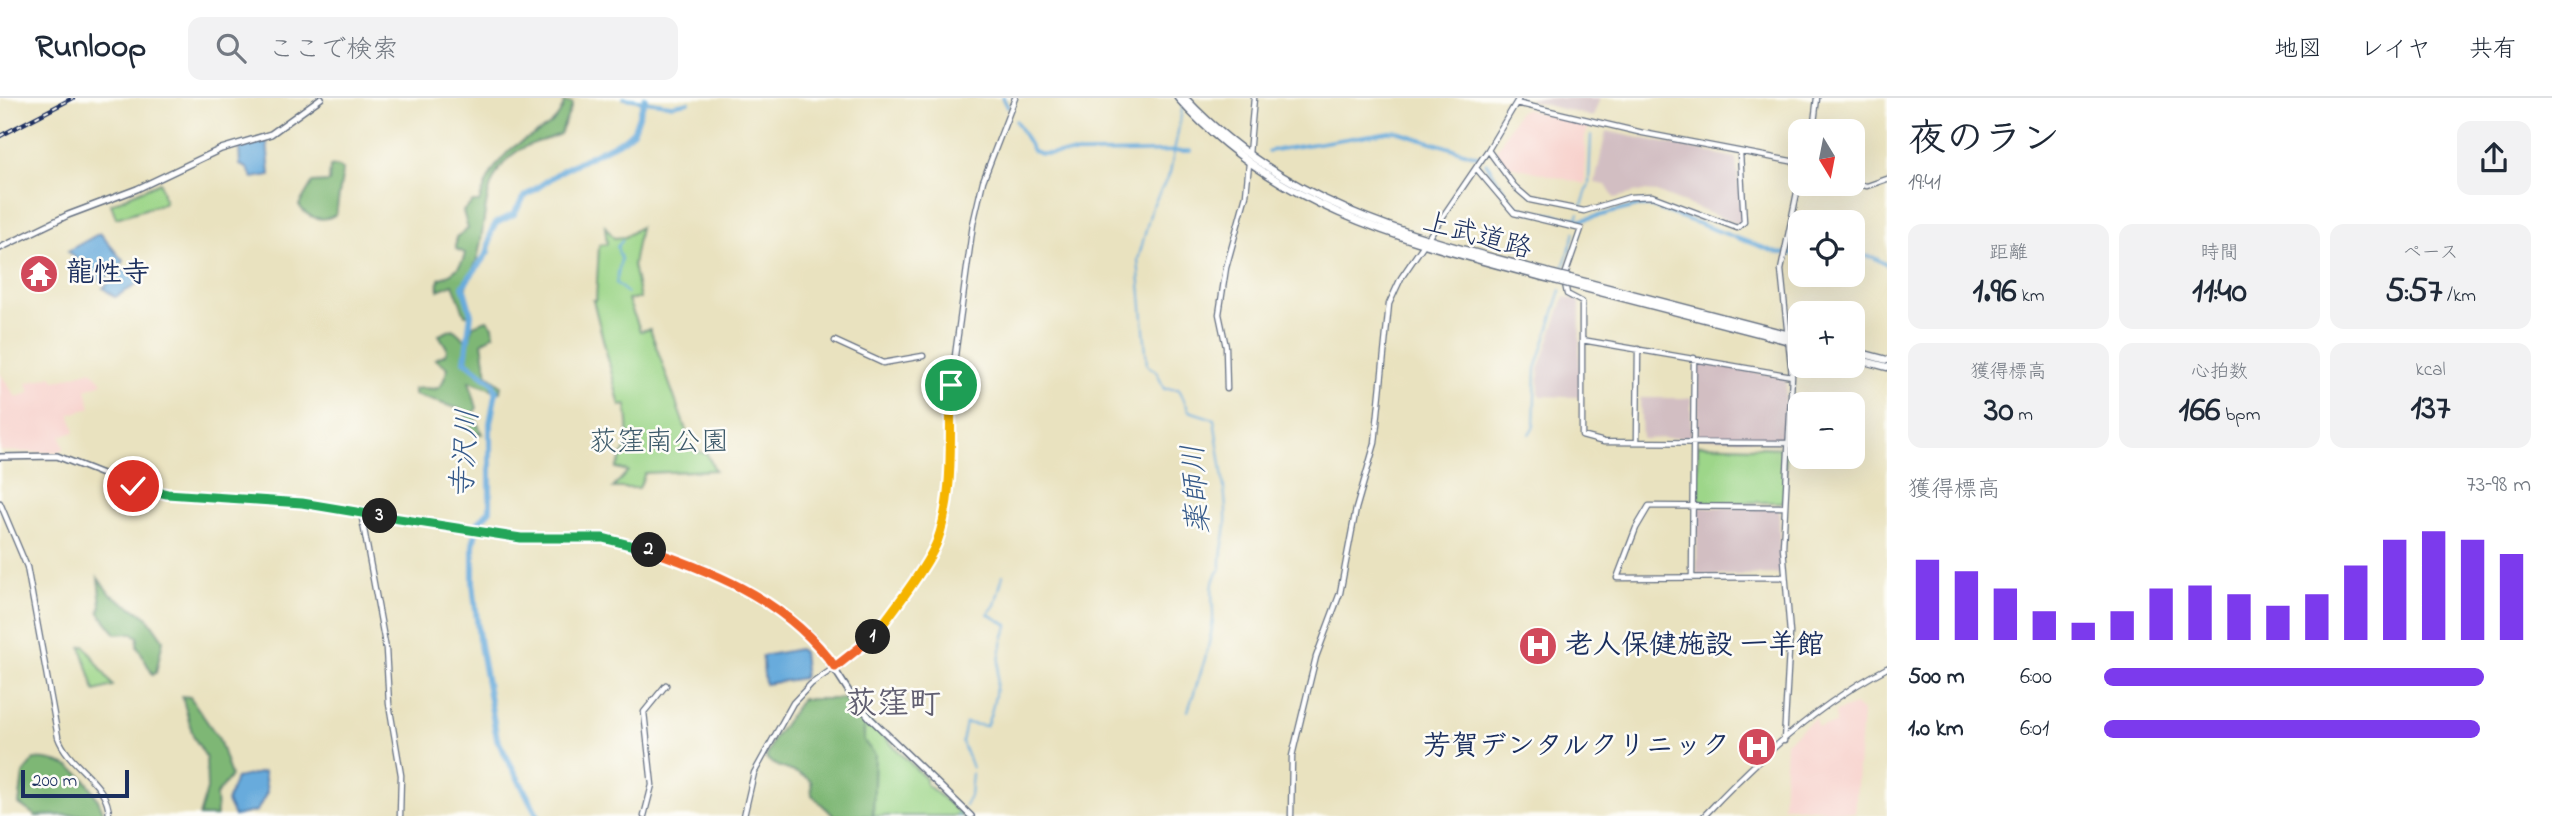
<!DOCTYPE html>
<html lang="ja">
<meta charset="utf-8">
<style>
:root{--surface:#fff;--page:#f2f2f3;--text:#1f2937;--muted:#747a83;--line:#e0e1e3;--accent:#7c3aed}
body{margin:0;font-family:"Indie Flower","Klee One",sans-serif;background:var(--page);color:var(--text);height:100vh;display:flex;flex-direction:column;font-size:26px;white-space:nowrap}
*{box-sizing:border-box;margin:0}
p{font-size:23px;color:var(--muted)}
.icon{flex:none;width:38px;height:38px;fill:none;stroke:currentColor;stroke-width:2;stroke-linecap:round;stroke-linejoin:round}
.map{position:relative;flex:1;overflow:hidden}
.side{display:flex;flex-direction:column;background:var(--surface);width:665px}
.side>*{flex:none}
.needle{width:46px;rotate:170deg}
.fabs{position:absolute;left:1788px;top:21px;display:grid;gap:14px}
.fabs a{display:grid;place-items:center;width:77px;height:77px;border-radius:14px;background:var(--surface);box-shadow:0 7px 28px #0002;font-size:35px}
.scale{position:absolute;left:21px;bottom:18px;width:108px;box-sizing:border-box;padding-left:7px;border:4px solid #1b2f5e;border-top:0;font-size:19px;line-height:24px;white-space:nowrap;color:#1b2f5e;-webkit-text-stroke:5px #fdfcf7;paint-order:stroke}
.pin{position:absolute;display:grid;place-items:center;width:60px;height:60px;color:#fff;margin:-30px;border:4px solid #fff;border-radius:50%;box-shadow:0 2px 7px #0007}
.km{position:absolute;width:35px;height:35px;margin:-18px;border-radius:50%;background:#222;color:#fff;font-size:19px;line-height:35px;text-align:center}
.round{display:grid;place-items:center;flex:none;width:74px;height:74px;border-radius:14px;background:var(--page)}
.headline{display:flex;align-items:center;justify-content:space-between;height:119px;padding:0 21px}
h1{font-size:38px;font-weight:800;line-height:52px}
.metrics{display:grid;grid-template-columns:repeat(3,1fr);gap:10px;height:119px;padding:7px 21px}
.metrics div{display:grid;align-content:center;border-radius:14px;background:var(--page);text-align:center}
.metrics b{font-size:35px;font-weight:800}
.metrics small{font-size:19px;font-weight:400}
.metrics p{font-size:19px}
.chart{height:196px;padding:14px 21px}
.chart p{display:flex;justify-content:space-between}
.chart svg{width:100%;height:126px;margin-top:7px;stroke:var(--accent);stroke-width:6}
ul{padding:0 21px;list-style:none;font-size:23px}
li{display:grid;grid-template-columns:112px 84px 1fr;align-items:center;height:52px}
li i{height:18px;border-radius:9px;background:var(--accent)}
header{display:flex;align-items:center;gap:42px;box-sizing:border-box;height:98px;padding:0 35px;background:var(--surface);border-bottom:2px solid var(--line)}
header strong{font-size:33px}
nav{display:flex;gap:38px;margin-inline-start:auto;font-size:24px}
.search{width:490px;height:63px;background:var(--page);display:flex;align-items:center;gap:18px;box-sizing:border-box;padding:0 24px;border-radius:14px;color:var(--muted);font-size:26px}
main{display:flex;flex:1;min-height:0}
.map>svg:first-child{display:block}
.built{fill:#f7d0cb}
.industrial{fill:#d2bec2}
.green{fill:#9dd689;stroke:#5c8274;stroke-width:2}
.forest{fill:#7eb775;stroke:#4c736a;stroke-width:2}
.water{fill:#67abdc;stroke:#416d9d;stroke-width:2}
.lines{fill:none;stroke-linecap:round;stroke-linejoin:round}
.stream{stroke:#67abdc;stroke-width:2}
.canal{stroke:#67abdc;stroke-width:3.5}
.river{stroke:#67abdc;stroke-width:6}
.secondary-casing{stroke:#636e80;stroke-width:7}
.primary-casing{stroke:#636e80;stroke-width:8}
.highway-casing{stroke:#636e80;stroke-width:9}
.secondary{stroke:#fff;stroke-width:4.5}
.primary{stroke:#fff;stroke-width:5}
.highway{stroke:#fff;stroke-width:6}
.rail-casing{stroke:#1b2f5e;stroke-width:4.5}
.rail{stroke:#fdfcf7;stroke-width:2;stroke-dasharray:5;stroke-linecap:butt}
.highway-bridge-casing{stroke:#636e80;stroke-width:9;stroke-linecap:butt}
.highway-bridge{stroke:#fff;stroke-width:6}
.split-1-casing{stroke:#fff;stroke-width:14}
.split-2-casing{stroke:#fff;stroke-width:14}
.split-3-casing{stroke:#fff;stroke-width:14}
.split-4-casing{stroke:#fff;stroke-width:14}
.split-1{stroke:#f5b400;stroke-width:9}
.split-2{stroke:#f0652b;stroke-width:9}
.split-3{stroke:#22a559;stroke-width:9}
.split-4{stroke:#22a559;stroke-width:9}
.labels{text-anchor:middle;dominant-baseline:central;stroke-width:5;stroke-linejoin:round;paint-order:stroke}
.street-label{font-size:28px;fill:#1b2f5e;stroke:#fdfcf7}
.poi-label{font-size:28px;font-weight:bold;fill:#1b2f5e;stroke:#fdfcf7;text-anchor:start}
.park-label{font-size:28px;fill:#3c5969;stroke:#fdfcf7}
.water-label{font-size:30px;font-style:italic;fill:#365a8a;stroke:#fdfcf7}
.quarter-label{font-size:32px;font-weight:bold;fill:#615f71;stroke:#fdfcf7}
</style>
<header>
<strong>Runloop</strong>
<div class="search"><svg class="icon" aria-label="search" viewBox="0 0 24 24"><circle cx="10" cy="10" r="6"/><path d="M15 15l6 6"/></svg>ここで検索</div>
<nav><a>地図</a><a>レイヤ</a><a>共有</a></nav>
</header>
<main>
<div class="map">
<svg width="1887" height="718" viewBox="0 0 1887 718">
<rect width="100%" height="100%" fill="#fdfcf7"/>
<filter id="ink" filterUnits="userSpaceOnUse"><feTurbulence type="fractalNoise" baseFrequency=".0143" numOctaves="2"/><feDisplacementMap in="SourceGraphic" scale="14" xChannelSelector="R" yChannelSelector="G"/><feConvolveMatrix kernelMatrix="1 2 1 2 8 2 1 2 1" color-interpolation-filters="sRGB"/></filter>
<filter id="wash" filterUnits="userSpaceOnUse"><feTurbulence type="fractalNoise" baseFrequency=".00686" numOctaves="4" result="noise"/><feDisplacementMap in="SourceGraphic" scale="28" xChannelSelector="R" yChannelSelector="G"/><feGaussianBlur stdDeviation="1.57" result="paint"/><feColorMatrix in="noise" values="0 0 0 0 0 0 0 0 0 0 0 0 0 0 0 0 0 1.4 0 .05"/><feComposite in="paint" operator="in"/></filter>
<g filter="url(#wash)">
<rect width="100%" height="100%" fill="#e9e2bf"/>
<path class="built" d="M1525,11L1589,29L1585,39V86L1503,66L1496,53L1517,16Z
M91,272L103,285L86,291L91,310L70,316L75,334L61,338L64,351L57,355L0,353V275L16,299L30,295L27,285L52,278L56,283Z
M1856,607L1862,614L1855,715L1783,708L1786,644L1815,620L1817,629L1836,626L1835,614Z"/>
<path class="industrial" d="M1530,0H1600L1593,19L1531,3Z
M1606,33L1736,60L1742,123L1737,126L1656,94L1642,93L1614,100L1606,87L1595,85Z
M1564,199L1578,202L1580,205L1579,299L1539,298V272Z
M1698,264L1786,280L1784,342L1698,340Z
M1640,300H1691V339L1642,341Z
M1697,409L1779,410L1780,476L1697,478Z"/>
<path class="green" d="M160,84L165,105L116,120L111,106Z
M605,128L614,140L625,139L640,129L633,167L640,201H628C631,213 637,221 640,233L650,231L693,352L707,356L715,372L645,375L639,390H613L628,373L616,370C630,347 630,332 626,307L620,308L593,202H596L599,147L607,146Z
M1698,347L1787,350L1783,404L1697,405Z
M85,548L113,588L95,593L81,549Z
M857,611L926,681V686L964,718H864Z"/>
<path class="forest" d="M564,5H572V8L560,36C543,44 526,45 512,57C479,85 488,124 477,161C474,172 466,180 466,191C466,200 470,208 469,217H465L453,186L438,192L439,181C450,177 463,169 465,155L456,151V139L468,131L463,113L473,104H479C487,82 491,71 509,53C527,35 557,34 564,5Z
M337,68L343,72L336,116C324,125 306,120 299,107L312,85L329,84L330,69Z
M487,222L493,228L494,236L482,245L487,276L501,287L500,294L469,283L477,310L473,315L482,336L474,335L463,312L414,297V291C438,287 438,301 448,270L435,261L446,256L447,250L439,237L453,231L469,245L473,227Z
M98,480L109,495L147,519L163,542L156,575L153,577L137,548L138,539L132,535L116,536L99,515L101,507Z
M182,598L190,599L219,641L231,678L216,697L217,718H199L207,691L206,659L193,638Z
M802,601H845L864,625V643L875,657L873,718H834L812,697L811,683C798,671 778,673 766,660L773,642Z
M34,661C74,662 90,680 104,716L36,718L19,706L23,676Z"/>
<path class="water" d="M267,43L270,77L253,80L247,70L240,67L239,49Z
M100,135L124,164L101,184L68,153Z
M126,170L140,185L115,199L103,190Z
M799,551L803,554L805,572L803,580L765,586L762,558Z
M264,674L267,694L257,713L234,718L227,704L236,680Z"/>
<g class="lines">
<path class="stream" d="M1183,7L1170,75L1152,109L1138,162L1147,267L1157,274L1164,291H1179L1189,313L1214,321C1218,349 1228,401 1226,426C1225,441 1220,453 1221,470C1207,484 1214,504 1213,522C1210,552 1197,585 1188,613
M1582,107L1589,86L1591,37
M1577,120L1579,115
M623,142L617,149L621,161L616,185L627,195
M1563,170L1575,134
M1529,336L1534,328L1536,271L1561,192
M477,514L479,542
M972,670L962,644L966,625L986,628C1001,596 994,560 1008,527L988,516L995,507L1003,477
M965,707L970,698L972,675
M958,718V717"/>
<path class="canal" d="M624,0L672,7L689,4
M1003,0L1008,9
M1016,23L1033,53L1040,56L1191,53
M1269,53L1395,33L1477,58
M1486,65L1512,105L1523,112L1582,122L1638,108H1650L1778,155L1801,156
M1853,157L1873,159L1887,167"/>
<path class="river" d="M538,718L497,641L479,541L473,485V447L478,425L490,412V325L496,293L493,285L465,263L471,216L463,188L488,154L491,134L496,125L514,116L524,99L563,72L623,42L634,32L645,0"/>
</g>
</g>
<g filter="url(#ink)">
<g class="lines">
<defs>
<path id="secondary" d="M1516,5L1643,35L1801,65
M1813,33L1817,0
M1488,52L1515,89L1530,102L1584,113L1630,99L1652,98L1737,130L1744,124L1740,55
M1249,56L1254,0
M1476,70L1514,115L1581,131L1564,180L1567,196L1582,204V338L1604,344L1790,345
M1853,86L1867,88L1887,81
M1582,242L1792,278
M835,243L883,265L923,258
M1227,291L1226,249L1219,216L1226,170L1246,97L1249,65
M1637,343L1638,251
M0,405L27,469L58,639C69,670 109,684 109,718
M361,415L386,551L389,606L401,677L400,718
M1784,479L1617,480L1636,430L1649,408L1785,409
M1692,480L1694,260
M1784,643L1790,535L1783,449L1792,278L1781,172L1801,75
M644,718L652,687L644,614L666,587
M744,718L754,675L793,605L811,586L861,551L875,537L936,447L948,398L951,287L973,126L983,83L1015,0
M1291,718L1292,658L1316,559L1340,495L1356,411L1375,345L1389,206L1401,180L1488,52L1519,0
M1704,718C1757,661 1818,606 1887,570"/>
<path id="primary" d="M0,150L68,117L137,91L221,51L271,36L321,0
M0,359L57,358L133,388L167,396L302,406L521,440L610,441L710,473L742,489L802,530L817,544L853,600L871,621L971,718"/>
<path id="highway" d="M1178,0C1280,115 1412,144 1554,182
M1185,0C1288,110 1415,139 1554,176
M1570,180L1801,240
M1569,186L1801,246
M1853,253L1887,262
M1853,260L1887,269"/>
</defs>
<use href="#secondary" class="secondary-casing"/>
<use href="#primary" class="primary-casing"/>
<use href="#highway" class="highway-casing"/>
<use href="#secondary" class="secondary"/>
<use href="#primary" class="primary"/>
<use href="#highway" class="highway"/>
<defs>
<path id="rail" d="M0,38L73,0"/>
</defs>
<use href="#rail" class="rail-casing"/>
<use href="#rail" class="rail"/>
<defs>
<path id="highway-bridge" d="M1554,176L1570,180
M1554,182L1569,186"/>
</defs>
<use href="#highway-bridge" class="highway-bridge-casing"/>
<use href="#highway-bridge" class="highway-bridge"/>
</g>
</g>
<g class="lines" filter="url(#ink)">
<defs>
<path id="split-1" d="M873,539C890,517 928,467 937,444C955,395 949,338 951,287"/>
<path id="split-2" d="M649,452C721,476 790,506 835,569L873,539"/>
<path id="split-3" d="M380,418L521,440H603L649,452"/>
<path id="split-4" d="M133,388L167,396L302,405L380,418"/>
</defs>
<use href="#split-1" class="split-1-casing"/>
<use href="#split-2" class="split-2-casing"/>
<use href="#split-3" class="split-3-casing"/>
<use href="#split-4" class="split-4-casing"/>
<use href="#split-1" class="split-1"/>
<use href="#split-2" class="split-2"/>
<use href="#split-3" class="split-3"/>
<use href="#split-4" class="split-4"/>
</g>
<defs>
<symbol id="temple-disc" viewBox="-11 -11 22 22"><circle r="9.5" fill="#d1495b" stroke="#fdfcf7"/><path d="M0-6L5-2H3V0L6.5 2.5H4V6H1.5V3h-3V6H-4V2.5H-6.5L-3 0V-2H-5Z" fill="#fff"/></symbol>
<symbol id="hospital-disc" viewBox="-11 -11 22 22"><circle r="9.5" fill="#d1495b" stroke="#fdfcf7"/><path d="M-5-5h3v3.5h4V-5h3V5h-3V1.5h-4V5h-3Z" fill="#fff"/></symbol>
</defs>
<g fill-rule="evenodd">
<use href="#temple-disc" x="17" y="154" width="44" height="44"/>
<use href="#hospital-disc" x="1516" y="526" width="44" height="44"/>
<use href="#hospital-disc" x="1735" y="627" width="44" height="44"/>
</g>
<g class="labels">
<g class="street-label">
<text transform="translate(1477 139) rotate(15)">上武道路</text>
</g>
<g class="poi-label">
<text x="66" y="176">龍性寺</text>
<text x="1565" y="548">老人保健施設 一羊館</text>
<text x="1730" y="649" text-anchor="end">芳賀デンタルクリニック</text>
</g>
<g class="park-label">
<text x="659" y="345">荻窪南公園</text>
</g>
<g class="water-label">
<text transform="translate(467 356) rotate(-86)">寺沢川</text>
<text transform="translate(1198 391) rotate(-94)">薬師川</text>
</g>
<g class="quarter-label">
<text x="893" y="607">荻窪町</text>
</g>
</g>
</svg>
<div class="fabs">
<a><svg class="needle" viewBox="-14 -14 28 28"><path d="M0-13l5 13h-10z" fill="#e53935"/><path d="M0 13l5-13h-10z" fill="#747a83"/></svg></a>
<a><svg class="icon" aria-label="locate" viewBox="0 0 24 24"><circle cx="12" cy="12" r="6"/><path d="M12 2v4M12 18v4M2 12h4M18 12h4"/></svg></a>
<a>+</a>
<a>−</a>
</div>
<div class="scale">200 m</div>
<div class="pin" style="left:951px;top:287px;background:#1e9e55"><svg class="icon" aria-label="arrive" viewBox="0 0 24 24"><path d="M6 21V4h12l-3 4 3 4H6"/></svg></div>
<div class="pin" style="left:133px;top:388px;background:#d93025"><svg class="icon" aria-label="check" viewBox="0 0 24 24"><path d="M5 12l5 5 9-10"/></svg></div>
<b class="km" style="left:873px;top:539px">1</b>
<b class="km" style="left:649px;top:452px">2</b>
<b class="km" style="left:380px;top:418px">3</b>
</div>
<section class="side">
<div class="headline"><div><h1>夜のラン</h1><p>19:41</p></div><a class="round"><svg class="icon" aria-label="share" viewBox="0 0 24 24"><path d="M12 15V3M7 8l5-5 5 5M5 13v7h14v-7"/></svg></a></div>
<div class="metrics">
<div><p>距離</p><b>1.96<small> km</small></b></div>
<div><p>時間</p><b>11:40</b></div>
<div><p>ペース</p><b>5:57<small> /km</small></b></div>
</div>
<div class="metrics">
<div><p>獲得標高</p><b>30<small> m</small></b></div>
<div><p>心拍数</p><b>166<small> bpm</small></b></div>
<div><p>kcal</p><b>137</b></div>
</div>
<div class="chart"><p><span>獲得標高</span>73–98 m</p>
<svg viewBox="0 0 160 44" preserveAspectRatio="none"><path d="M5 44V16M15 44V20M25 44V26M35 44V34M45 44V38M55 44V34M65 44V26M75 44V25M85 44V28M95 44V32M105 44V28M115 44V18M125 44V9M135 44V6M145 44V9M155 44V14"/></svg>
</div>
<ul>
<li><b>500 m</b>6:00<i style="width:89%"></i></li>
<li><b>1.0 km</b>6:01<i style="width:88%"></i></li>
</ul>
</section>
</main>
